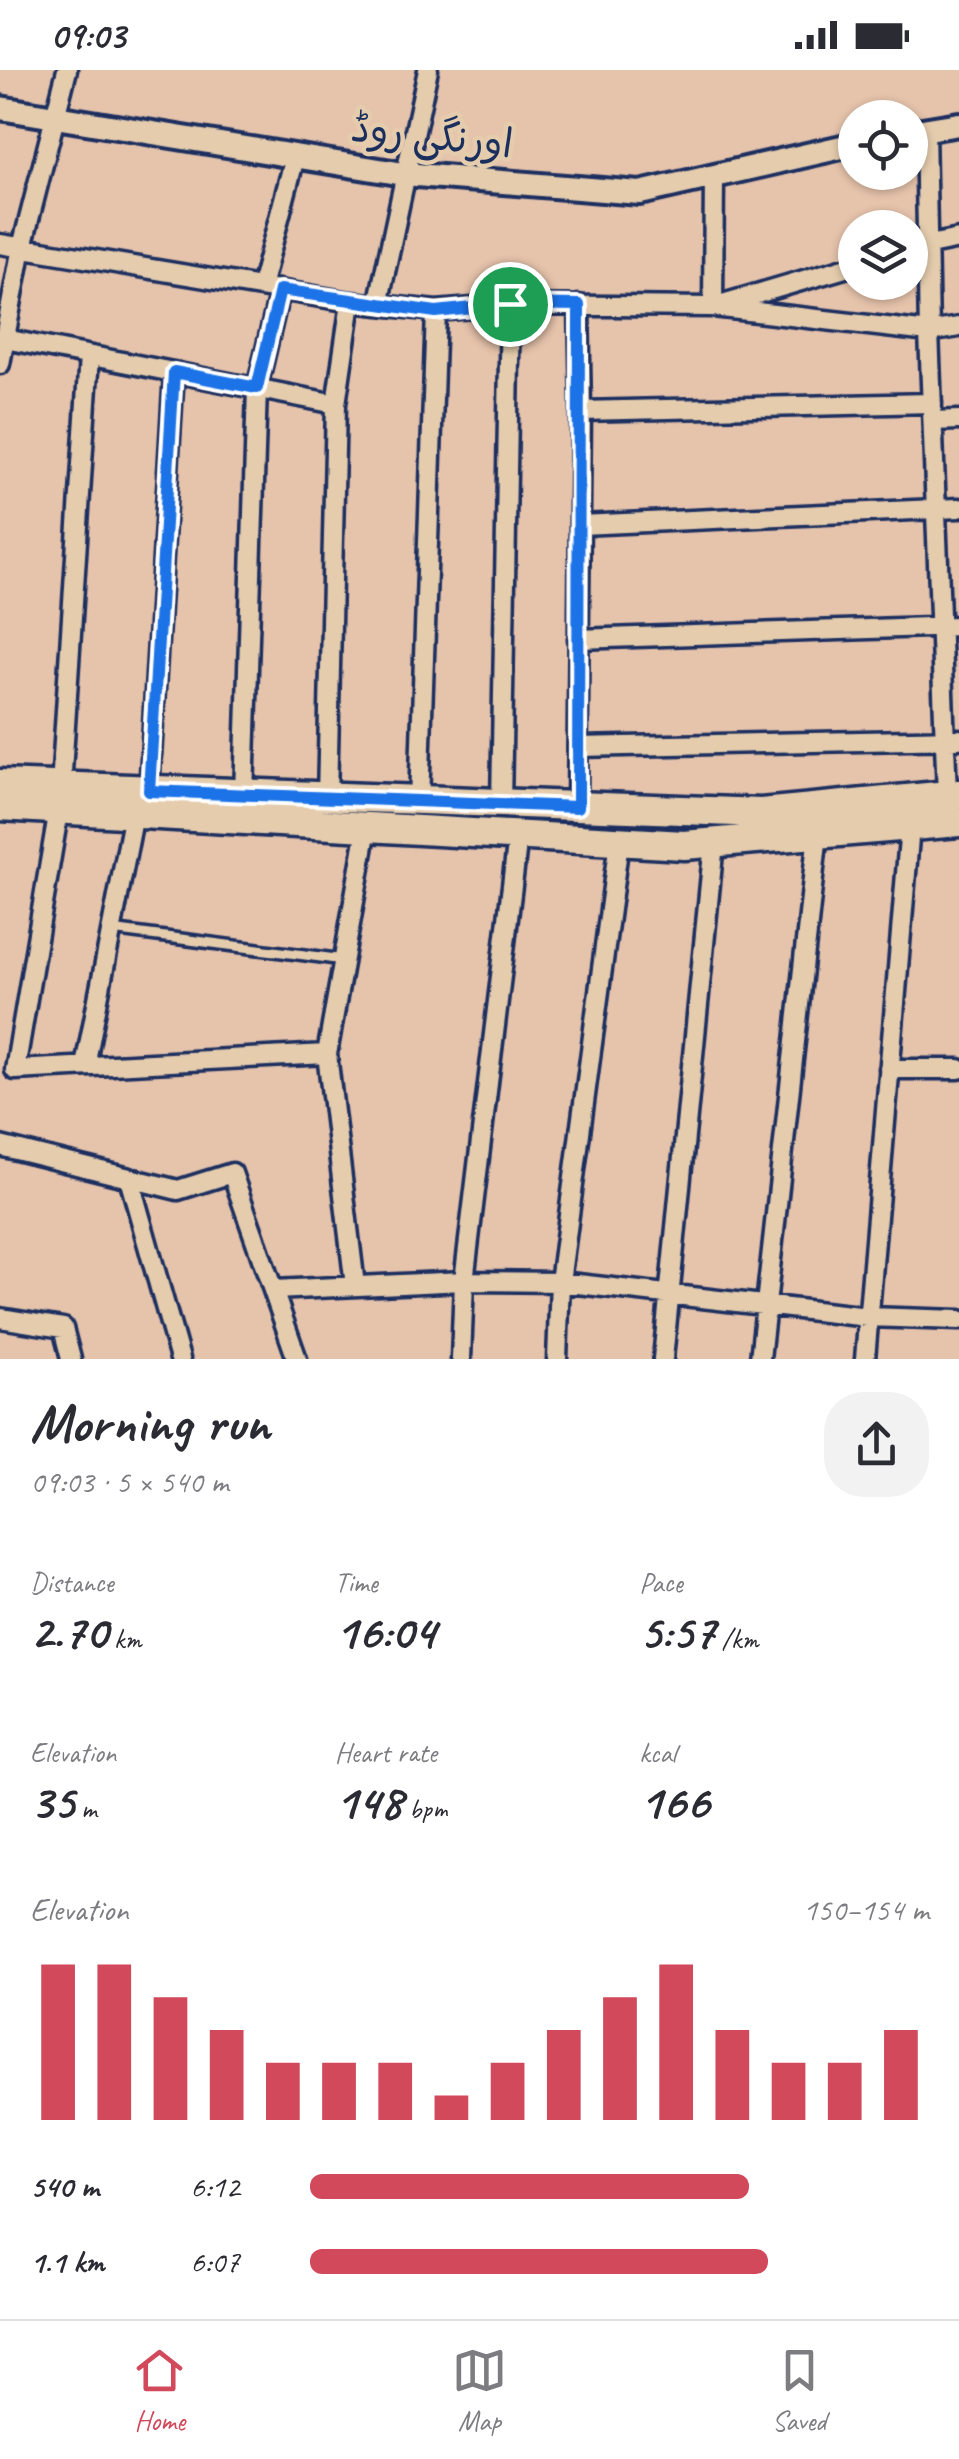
<!DOCTYPE html>
<meta charset="utf-8">
<style>
:root{--surface:#fff;--page:#f2f2f3;--text:#2b2b33;--muted:#7c7c81;--line:#e1e1e2;--accent:#d1495b}
body{margin:0;font-family:Caveat,"Playpen Sans Arabic",sans-serif;background:var(--page);color:var(--text);height:100vh;display:flex;flex-direction:column;font-size:38px;white-space:nowrap}
*{box-sizing:border-box;margin:0}
p{font-size:32px;color:var(--muted)}
.icon{flex:none;width:55px;height:55px;fill:none;stroke:currentColor;stroke-width:2;stroke-linecap:round;stroke-linejoin:round}
.map{position:relative;height:1289px;overflow:hidden}
.panel{display:flex;flex-direction:column;background:var(--surface);flex:1}
.panel>*{flex:none}
.tools{position:absolute;left:838px;top:30px;display:grid;gap:20px}
.tools a{display:grid;place-items:center;width:90px;height:90px;border-radius:50%;background:var(--surface);box-shadow:0 2px 8px #0004;font-size:50px}
.pin{position:absolute;display:grid;place-items:center;width:85px;height:85px;color:#fff;margin:-42px;border:5px solid #fff;border-radius:50%;box-shadow:0 2px 10px #0007}
.round{display:grid;place-items:center;flex:none;width:105px;height:105px;border-radius:40px;background:var(--page)}
.summary{display:flex;align-items:center;justify-content:space-between;height:170px;padding:0 30px}
h1{font-size:55px;font-weight:800;line-height:75px}
.figures{display:grid;grid-template-columns:repeat(3,1fr);gap:15px;height:170px;padding:10px 30px}
.figures div{display:grid;align-content:center}
.figures b{font-size:50px;font-weight:800}
.figures small{font-size:28px;font-weight:400}
.figures p{font-size:28px}
.chart{height:280px;padding:20px 30px}
.chart p{display:flex;justify-content:space-between}
.chart svg{width:100%;height:180px;margin-top:10px;stroke:var(--accent);stroke-width:6}
ul{padding:0 30px;list-style:none;font-size:32px}
li{display:grid;grid-template-columns:160px 120px 1fr;align-items:center;height:75px}
li i{height:25px;border-radius:12px;background:var(--accent)}
.status{display:flex;justify-content:space-between;align-items:center;height:70px;padding:0 50px;background:var(--surface);direction:ltr}
.status svg{height:28px;fill:currentColor}
.menu{display:flex;justify-content:space-around;align-items:center;height:140px;border-top:2px solid var(--line);background:var(--surface);font-size:28px;color:var(--muted)}
.menu a{display:grid;justify-items:center;gap:5px}
.menu .active{color:var(--accent)}
.map>svg:first-child{display:block}
.lines{fill:none;stroke-linecap:round;stroke-linejoin:round}
.service-casing{stroke:#1b2f5e;stroke-width:16}
.minor-casing{stroke:#1b2f5e;stroke-width:25}
.tertiary-casing{stroke:#1b2f5e;stroke-width:30}
.primary-casing{stroke:#1b2f5e;stroke-width:35}
.service{stroke:#e5ccad;stroke-width:9}
.minor{stroke:#e5ccad;stroke-width:18}
.tertiary{stroke:#e5ccad;stroke-width:22}
.primary{stroke:#e5ccad;stroke-width:28}
.route-casing{stroke:#fff;stroke-width:20}
.route{stroke:#1a73e8;stroke-width:12}
.labels{text-anchor:middle;dominant-baseline:central;stroke-width:9;stroke-linejoin:round;paint-order:stroke}
.street-label{font-size:40px;fill:#1b2f5e;stroke:#e5ccad}
</style>
<div class="status"><b>09:03</b><svg viewBox="0 0 49 12"><path d="M0 12V9h3v3zM5 12V6h3v6zM10 12V3h3v9zM15 12V0h3v12zM26 1h20v11H26zM47 4h2v5h-2z"/></svg></div>
<div class="map">
<svg width="959" height="1289" viewBox="0 0 959 1289">
<rect width="100%" height="100%" fill="#e6c3ab"/>
<filter id="ink" filterUnits="userSpaceOnUse"><feTurbulence type="fractalNoise" baseFrequency=".01" numOctaves="2"/><feDisplacementMap in="SourceGraphic" scale="20" xChannelSelector="R" yChannelSelector="G"/><feConvolveMatrix kernelMatrix="1 2 1 2 8 2 1 2 1" color-interpolation-filters="sRGB"/></filter>
<g filter="url(#ink)">
<g class="lines">
<defs>
<path id="service" d="M111,860L344,890"/>
<path id="minor" d="M925,59L929,262L947,725
M0,174L351,232L436,241L510,235L713,237L929,262L959,257
M910,179L959,169
M261,217L295,87
M723,234L855,195
M378,235L428,0
M579,235L581,341
M713,237L714,106
M5,269L336,334
M0,294L22,177L67,0
M933,351L959,350
M580,455L959,438
M578,569L959,556
M578,677L959,669
M61,717L89,286
M149,721L174,302
M244,725L257,318L280,220
M327,729L336,334L351,232
M419,732L436,241
M501,734L510,235
M577,737L581,341L932,333
M59,739L15,1000L327,984L367,758
M327,984L355,1216
M85,996L134,744
M889,999H959
M0,1076L178,1120L232,1103L297,1289
M129,1108L180,1289
M274,1220L464,1211L560,1212L868,1247L959,1250
M0,1248L63,1258L71,1289
M461,1289L464,1211L518,766
M557,1289L560,1212L619,772
M663,1289L714,773
M760,1289L818,763
M865,1289L910,756"/>
<path id="tertiary" d="M0,38L404,104L640,123L855,74
M910,62L959,54"/>
<path id="primary" d="M0,714L761,743L959,724
M0,736L684,775L959,752"/>
</defs>
<use href="#service" class="service-casing"/>
<use href="#minor" class="minor-casing"/>
<use href="#tertiary" class="tertiary-casing"/>
<use href="#primary" class="primary-casing"/>
<use href="#service" class="service"/>
<use href="#minor" class="minor"/>
<use href="#tertiary" class="tertiary"/>
<use href="#primary" class="primary"/>
</g>
</g>
<g class="lines" filter="url(#ink)">
<defs>
<path id="route" d="M280,220L436,242L510,234L579,235L578,737L149,721L174,302L257,318Z"/>
</defs>
<use href="#route" class="route-casing"/>
<use href="#route" class="route"/>
</g>
<g class="labels">
<g class="street-label">
<text transform="translate(432 66) rotate(6)">اورنگی روڈ</text>
</g>
</g>
</svg>
<div class="tools">
<a><svg class="icon" aria-label="locate" viewBox="0 0 24 24"><circle cx="12" cy="12" r="6"/><path d="M12 2v4M12 18v4M2 12h4M18 12h4"/></svg></a>
<a><svg class="icon" aria-label="layers" viewBox="0 0 24 24"><path d="M12 4l9 5-9 5-9-5zM3 14l9 5 9-5"/></svg></a>
</div>
<div class="pin" style="left:510px;top:234px;background:#1e9e55"><svg class="icon" aria-label="arrive" viewBox="0 0 24 24"><path d="M6 21V4h12l-3 4 3 4H6"/></svg></div>
</div>
<section class="panel">
<div class="summary"><div><h1>Morning run</h1><p>09:03 · 5 × 540 m</p></div><a class="round"><svg class="icon" aria-label="share" viewBox="0 0 24 24"><path d="M12 15V3M7 8l5-5 5 5M5 13v7h14v-7"/></svg></a></div>
<div class="figures">
<div><p>Distance</p><b>2.70<small> km</small></b></div>
<div><p>Time</p><b>16:04</b></div>
<div><p>Pace</p><b>5:57<small> /km</small></b></div>
</div>
<div class="figures">
<div><p>Elevation</p><b>35<small> m</small></b></div>
<div><p>Heart rate</p><b>148<small> bpm</small></b></div>
<div><p>kcal</p><b>166</b></div>
</div>
<div class="chart"><p><span>Elevation</span>150–154 m</p>
<svg viewBox="0 0 160 44" preserveAspectRatio="none"><path d="M5 44V6M15 44V6M25 44V14M35 44V22M45 44V30M55 44V30M65 44V30M75 44V38M85 44V30M95 44V22M105 44V14M115 44V6M125 44V22M135 44V30M145 44V30M155 44V22"/></svg>
</div>
<ul>
<li><b>540 m</b>6:12<i style="width:71%"></i></li>
<li><b>1.1 km</b>6:07<i style="width:74%"></i></li>
</ul>
</section>
<nav class="menu">
<a class="active"><svg class="icon" aria-label="home" viewBox="0 0 24 24"><path d="M3 11l9-7 9 7M6 9v11h12V9"/></svg>Home</a>
<a><svg class="icon" aria-label="map" viewBox="0 0 24 24"><path d="M3 6l6-2 6 2 6-2v14l-6 2-6-2-6 2zM9 4v14M15 6v14"/></svg>Map</a>
<a><svg class="icon" aria-label="saved" viewBox="0 0 24 24"><path d="M7 4h10v16l-5-4-5 4z"/></svg>Saved</a>
</nav>
